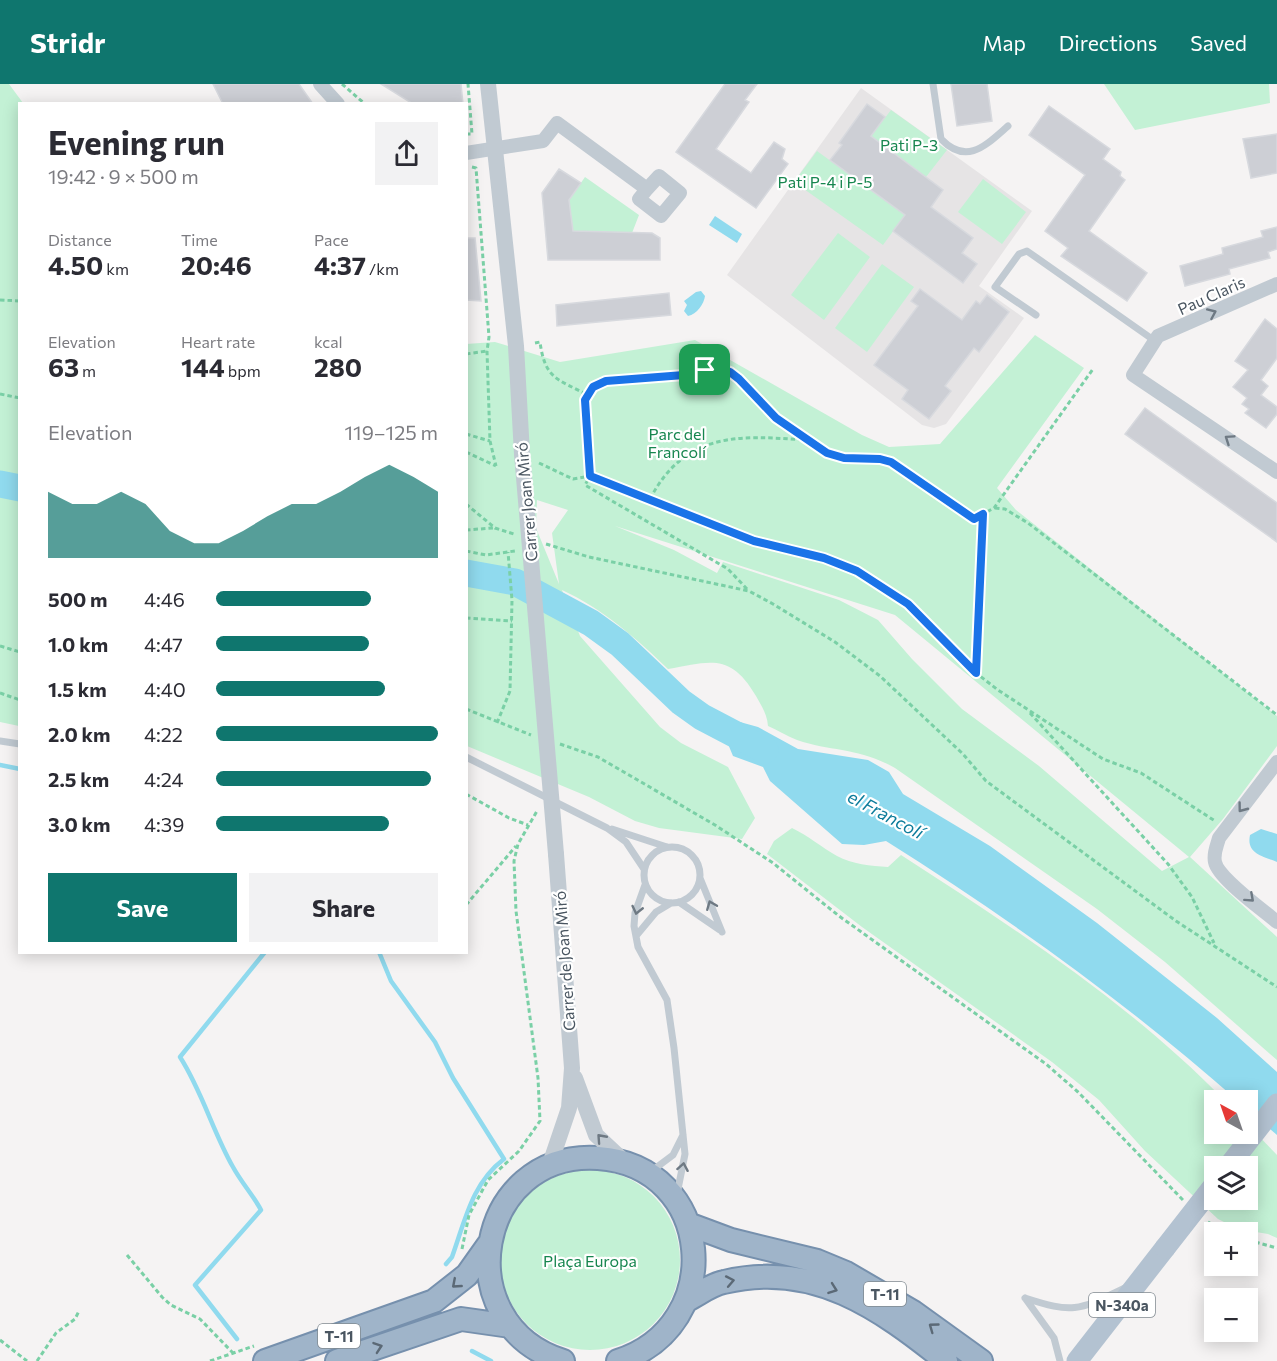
<!DOCTYPE html>
<meta charset="utf-8">
<style>
:root{--surface:#fff;--page:#f2f2f3;--text:#2b2b33;--muted:#7c7c81;--accent:#0f766e}
body{margin:0;font-family:Commissioner,sans-serif;background:var(--page);color:var(--text);height:100vh;display:flex;flex-direction:column;font-size:22px;white-space:nowrap}
*{box-sizing:border-box;margin:0}
p{font-size:20px;color:var(--muted)}
.icon{flex:none;width:33px;height:33px;fill:none;stroke:currentColor;stroke-width:2;stroke-linecap:round;stroke-linejoin:round}
.map{position:relative;flex:1;overflow:hidden}
.panel{position:absolute;left:18px;top:18px;width:450px;height:852px;display:flex;flex-direction:column;background:var(--surface);border-radius:0px;box-shadow:0 3px 15px #0003}
.panel>*{flex:none}
.needle{width:39px;rotate:320deg}
.buttons{position:absolute;left:1204px;top:1006px;display:grid;gap:12px}
.buttons a{display:grid;place-items:center;width:54px;height:54px;border-radius:0px;background:var(--surface);box-shadow:0 3px 15px #0003;font-size:30px}
.pin{position:absolute;display:grid;place-items:center;width:51px;height:51px;color:#fff;margin:-26px;border-radius:12px;box-shadow:0 3px 9px #0006}
.round{display:grid;place-items:center;flex:none;width:63px;height:63px;border-radius:0px;background:var(--page)}
.headline{display:flex;align-items:center;justify-content:space-between;height:102px;padding:0 30px}
h1{font-size:33px;font-weight:700;line-height:45px}
.metrics{display:grid;grid-template-columns:repeat(3,1fr);gap:9px;height:102px;padding:6px 30px}
.metrics div{display:grid;align-content:center}
.metrics b{font-size:26px;font-weight:700}
.metrics small{font-size:16px;font-weight:400}
.metrics p{font-size:16px}
.chart{height:168px;padding:12px 30px}
.chart p{display:flex;justify-content:space-between}
.chart svg{width:100%;height:108px;margin-top:6px;fill:var(--accent);opacity:.7}
.action{display:flex;gap:12px;margin-top:auto;padding:12px 30px}
.action a{flex:1;height:69px;border-radius:0px;background:var(--accent);color:#fff;font-size:24px;font-weight:700;line-height:69px;text-align:center}
.action a+a{background:var(--page);color:var(--text)}
ul{padding:0 30px;list-style:none;font-size:20px}
li{display:grid;grid-template-columns:96px 72px 1fr;align-items:center;height:45px}
li i{height:15px;border-radius:8px;background:var(--accent)}
header{display:flex;align-items:center;gap:36px;box-sizing:border-box;height:84px;padding:0 30px;background:var(--accent);color:#fff}
header strong{font-size:28px}
nav{display:flex;gap:33px;margin-inline-start:auto;font-size:21px}
.map>svg:first-child{display:block}
.education{fill:#e6e4e5}
.green{fill:#c3f1d5;fill-rule:evenodd}
.water{fill:#90daee}
.lines{fill:none;stroke-linecap:round;stroke-linejoin:round}
.stream{stroke:#90daee;stroke-width:4.5}
.river{stroke:#90daee;stroke-width:27}
.building{fill:#cdcfd5;stroke:#d7d9de;stroke-width:1.5}
.trunk-casing{stroke:#7690ad;stroke-width:26}
.path{stroke:#7ad0a6;stroke-width:3;stroke-dasharray:4.5 3;stroke-linecap:butt}
.service{stroke:#c1cad2;stroke-width:7}
.minor{stroke:#c1cad2;stroke-width:14}
.tertiary{stroke:#c1cad2;stroke-width:16}
.primary{stroke:#b3c2d1;stroke-width:21}
.trunk{stroke:#9fb4c9;stroke-width:22}
.tertiary-bridge{stroke:#c1cad2;stroke-width:16}
.primary-bridge{stroke:#b3c2d1;stroke-width:21}
.oneway{stroke:#6e7983}
.oneway2{stroke:#5b6976}
.route-casing{stroke:#fff;stroke-width:12}
.route{stroke:#1a73e8;stroke-width:8}
.labels{text-anchor:middle;dominant-baseline:central;stroke-width:4.5;stroke-linejoin:round;paint-order:stroke}
.shield{fill:#fff;stroke:#808990;stroke-width:1.5}
.shield-label{font-size:15px;font-weight:bold;fill:#4a5661}
.park-label{font-size:16px;fill:#17864f;stroke:#fff}
.street-label{font-size:16px;fill:#4a5661;stroke:#fff}
.water-label{font-size:18px;font-style:italic;fill:#0c7c9b;stroke:#fff}
</style>
<header>
<strong>Stridr</strong>
<nav><a>Map</a><a>Directions</a><a>Saved</a></nav>
</header>
<div class="map">
<svg width="1277" height="1277" viewBox="0 0 1277 1277">
<rect width="100%" height="100%" fill="#f5f3f3"/>
<path class="education" d="M861,4L1032,127L979,202L1024,234L946,340L934,344L922,341L727,191Z"/>
<path class="green" d="M0,0H9L23,19L20,20L19,642L0,638Z
M1104,0H1269L1270,19L1135,46Z
M891,26L947,66L926,93L871,52Z
M817,67L905,131L883,161L794,98Z
M585,93L639,131L632,149L573,147L569,116Z
M983,95L1026,128L1002,160L958,128Z
M838,149L870,173L824,236L791,211Z
M882,180L914,203L867,268L835,244Z
M1035,251L1084,284L997,404L1016,426L1277,632V662L1223,735L1190,773L1277,853V976L1165,878L1097,825L895,684C858,663 832,668 797,656C787,652 777,646 768,642C767,630 762,623 756,612C731,569 711,577 668,585C636,554 603,525 562,506L580,552L660,643L681,659L728,683L755,734L742,755L659,744L635,737L589,713L467,662L466,260L495,258L560,278L695,256L862,351L889,363L940,360ZM537,416L568,426L552,449L559,500L536,444ZM615,442L895,531L1189,773L1162,787L1039,682L962,625L912,575L878,536L839,516L723,478L717,489L674,466Z
M792,744C809,752 821,763 837,772C852,780 871,782 888,783L901,771C1014,844 1131,920 1225,1017H1215V1050H1248V1041L1277,1071V1154L1268,1150L1238,1145L1218,1135L1145,1067L1099,1016L1052,978L862,843L767,770L774,757ZM1215,1083H1248V1116H1215Z
M500 1176a90 90 0 1 1 180 0a90 90 0 1 1-180 0Z"/>
<path class="water" d="M715,132L742,150L737,159L709,141Z
M701,207L705,212C704,220 697,230 688,232L684,227L687,221L684,217L696,208Z
M740,638L758,643L798,665L868,676L889,688L903,710L990,762L1097,839L1217,934L1277,988V1051L1248,1026V1017H1238C1128,920 1010,835 886,757L864,761L842,760L770,697L763,683L733,672L728,660Z
M1261,745L1277,750V778C1263,772 1246,770 1250,751Z"/>
<g class="lines">
<path class="stream" d="M0,681L20,685
M379,868L391,897L435,958L453,994L504,1075C472,1099 465,1137 452,1173L446,1180
M237,1255L195,1201L261,1126C253,1111 241,1098 233,1083C213,1048 202,1007 180,973L265,868
M472,1267L491,1277"/>
<path class="river" d="M0,400L20,404
M466,489L515,498L591,539L620,560L681,618L702,633L765,666"/>
</g>
<path class="building" d="M213,0H299L313,20H223Z
M381,0H461L463,20H413Z
M725,0H757L745,16L749,18L716,65L751,89L774,58L785,65L782,75L788,80L756,124L676,68Z
M951,0H987L992,37L957,42Z
M867,20L885,33L871,52L943,106L931,123L973,154L962,169L977,180L963,199L893,147L905,131L830,76L842,61L839,59Z
M1049,22L1110,65L1103,75L1121,88L1120,92L1125,96L1089,147L1147,189L1127,217L1061,172L1068,164L1045,147L1085,91L1029,51Z
M1277,50V89L1251,94L1243,55Z
M559,85L581,99L569,116L573,147L652,149L660,154V176H548L542,109Z
M1277,143V165L1268,168L1270,174L1229,185L1230,190L1185,202L1180,182L1223,170L1222,164L1263,153L1261,147Z
M466,154H475L481,217L466,216Z
M920,205L962,236L976,217L980,220L987,211L1009,228L979,268L974,264L945,302L951,307L929,335L902,315L908,306L874,281L918,222L911,217Z
M669,209L671,231L557,242L556,221Z
M1265,235L1277,245V274L1261,296L1268,302L1261,311L1277,323V330L1266,344L1245,329L1249,325L1242,320L1247,314L1233,303L1248,286L1235,277Z
M1145,324L1277,419V458L1125,350Z"/>
<g class="lines">
<defs>
<path id="trunk" d="M688,1140L731,1156L817,1177L846,1189L913,1228L981,1277
M687,1216C699,1210 712,1200 724,1198C813,1176 880,1224 946,1277
M265,1277L434,1217L467,1191L489,1160
M337,1277L461,1235L510,1242
M563,1277C445,1240 476,1066 598,1074C715,1082 728,1242 618,1277"/>
</defs>
<use href="#trunk" class="trunk-casing"/>
<path class="path" d="M342,0L365,20
M466,50H472L468,0
M472,83L476,84L489,253L487,267L490,357L496,382
M0,216L20,217
M535,259L540,258C545,295 557,295 588,311
M466,270L487,267
M0,310L20,314
M466,350L490,357
M466,368L496,382
M539,379L573,395L590,392L754,457L824,474L857,487L908,520L967,582L998,606L1103,675L1141,689L1215,737
M650,415C685,348 738,351 804,356
M466,420L495,444L514,450
M995,424L1005,425L1028,439L1277,631
M466,446L493,444
M546,460L589,473L749,507L773,520L835,558L880,592L963,670L986,697L1176,837L1277,903
M466,467L486,471L515,467
M747,505L728,485L585,401L590,392L585,316L593,303L606,297L684,291L718,284L730,288L739,295L776,334L827,369L891,378L974,435L994,424L1093,285
M466,534L512,537
M0,562L20,568
M976,589L983,430
M0,609L20,616
M466,625L531,651
M1030,629L1168,780L1192,813L1214,859
M497,639L510,607L512,516L508,468
M560,660L598,673L715,741L773,779L839,832L1046,980L1078,1008L1183,1116
M466,710L509,734L528,741
M466,821L516,762
M1208,1138L1227,1149
M1248,1156L1277,1164
M462,1165L469,1131L488,1096L519,1067L540,1037L538,994L516,827L514,777L518,760L537,727
M127,1171L162,1213L171,1221L200,1235L233,1269
M0,1256L27,1277
M37,1277L56,1249L75,1235L79,1227
M210,1277L254,1262"/>
<path class="service" d="M933,0L941,55C967,82 986,61 1008,42
M1036,231L995,203L1019,170L1027,167L1155,257
M0,657L20,660
M466,673L607,744L626,758L644,785
M612,745L667,763
M644 791a28 28 0 1 1 56 0a28 28 0 1 1-56 0Z
M700,794L722,848
M645,801L635,829L634,842L638,863L667,916L674,964L685,1070L677,1110
M679,818L720,846
M636,852L656,828L671,819
M649,1089L673,1071L683,1051
M1025,1214C1074,1230 1079,1226 1125,1204
M1025,1214L1054,1254L1060,1277"/>
<path class="minor" d="M320,0L338,20
M466,69L543,57L557,39L647,105L639,115L661,132L680,109L659,92L647,105
M1277,200L1158,252L1133,291L1277,388
M1277,678L1219,754C1217,762 1213,769 1215,778C1218,794 1263,826 1277,838"/>
<path class="tertiary" d="M488,0L516,262L522,370
M575,994L596,1051L627,1080
M549,1083L569,1024L572,984L556,770"/>
<path class="primary" d="M1228,1083L1277,1020
M1077,1277L1165,1164"/>
<use href="#trunk" class="trunk"/>
<path class="tertiary-bridge" d="M522,370L556,770"/>
<path class="primary-bridge" d="M1165,1164L1215,1100"/>
</g>
<defs><path id="oneway-chevron" d="M-2-3.5L2.5 0L-2 3.5" fill="none" stroke-width="1.6" stroke-linecap="round" stroke-linejoin="round" transform="scale(1.5)"/></defs>
<g class="oneway">
<use href="#oneway-chevron" transform="translate(1212 229) rotate(-24)"/>
<use href="#oneway-chevron" transform="translate(1229 355) rotate(-146)"/>
<use href="#oneway-chevron" transform="translate(1242 724) rotate(127)"/>
<use href="#oneway-chevron" transform="translate(1250 814) rotate(42)"/>
<use href="#oneway-chevron" transform="translate(711 821) rotate(-112)"/>
<use href="#oneway-chevron" transform="translate(637 826) rotate(103)"/>
<use href="#oneway-chevron" transform="translate(601 1054) rotate(-132)"/>
<use href="#oneway-chevron" transform="translate(683 1083) rotate(-80)"/>
</g>
<g class="oneway2">
<use href="#oneway-chevron" transform="translate(730 1197) rotate(-11)"/>
<use href="#oneway-chevron" transform="translate(456 1200) rotate(139)"/>
<use href="#oneway-chevron" transform="translate(833 1205) rotate(20)"/>
<use href="#oneway-chevron" transform="translate(933 1243) rotate(-144)"/>
<use href="#oneway-chevron" transform="translate(378 1263) rotate(-19)"/>
</g>
<g class="lines">
<defs>
<path id="route" d="M718,284L730,288L739,295L776,334L827,369L844,374L880,375L891,378L974,435L983,430L976,589L908,520L857,487L824,474L754,457L590,392L585,316L593,303L606,297L684,291Z"/>
</defs>
<use href="#route" class="route-casing"/>
<use href="#route" class="route"/>
</g>
<g class="labels">
<g class="shield">
<rect x="864" y="1198" width="42" height="24" rx="4.5"/>
<rect x="1089" y="1209" width="66" height="24" rx="4.5"/>
<rect x="318" y="1240" width="42" height="24" rx="4.5"/>
</g>
<g class="shield-label">
<text x="885" y="1210">T-11</text>
<text x="1122" y="1221">N-340a</text>
<text x="339" y="1252">T-11</text>
</g>
<g class="park-label">
<text x="909" y="60">Pati P-3</text>
<text x="825" y="97">Pati P-4 i P-5</text>
<text x="677" y="349">Parc del<tspan x="677" dy="18">Francolí</tspan></text>
<text x="590" y="1176">Plaça Europa</text>
</g>
<g class="street-label">
<text transform="translate(1211 211) rotate(-24)">Pau Claris</text>
<text transform="translate(526 418) rotate(-95)">Carrer Joan Miró</text>
<text transform="translate(564 877) rotate(-94)">Carrer de Joan Miró</text>
</g>
<g class="water-label">
<text transform="translate(886 730) rotate(28)">el Francolí</text>
</g>
</g>
</svg>
<div class="buttons">
<a><svg class="needle" viewBox="-14 -14 28 28"><path d="M0-13l5 13h-10z" fill="#e53935"/><path d="M0 13l5-13h-10z" fill="#7c7c81"/></svg></a>
<a><svg class="icon" aria-label="layers" viewBox="0 0 24 24"><path d="M12 4l9 5-9 5-9-5zM3 14l9 5 9-5"/></svg></a>
<a>+</a>
<a>−</a>
</div>
<div class="pin" style="left:705px;top:286px;background:#1e9e55"><svg class="icon" aria-label="arrive" viewBox="0 0 24 24"><path d="M6 21V4h12l-3 4 3 4H6"/></svg></div>
<section class="panel">
<div class="headline"><div><h1>Evening run</h1><p>19:42 · 9 × 500 m</p></div><a class="round"><svg class="icon" aria-label="share" viewBox="0 0 24 24"><path d="M12 15V3M7 8l5-5 5 5M5 13v7h14v-7"/></svg></a></div>
<div class="metrics">
<div><p>Distance</p><b>4.50<small> km</small></b></div>
<div><p>Time</p><b>20:46</b></div>
<div><p>Pace</p><b>4:37<small> /km</small></b></div>
</div>
<div class="metrics">
<div><p>Elevation</p><b>63<small> m</small></b></div>
<div><p>Heart rate</p><b>144<small> bpm</small></b></div>
<div><p>kcal</p><b>280</b></div>
</div>
<div class="chart"><p><span>Elevation</span>119–125 m</p>
<svg viewBox="0 0 160 44" preserveAspectRatio="none"><path d="M0 44V17L10 22L20 22L30 17L40 22L50 33L60 38L70 38L80 33L90 27L100 22L110 22L120 17L130 11L140 6L150 11L160 17V44z"/></svg>
</div>
<ul>
<li><b>500 m</b>4:46<i style="width:70%"></i></li>
<li><b>1.0 km</b>4:47<i style="width:69%"></i></li>
<li><b>1.5 km</b>4:40<i style="width:76%"></i></li>
<li><b>2.0 km</b>4:22<i style="width:100%"></i></li>
<li><b>2.5 km</b>4:24<i style="width:97%"></i></li>
<li><b>3.0 km</b>4:39<i style="width:78%"></i></li>
</ul>
<div class="action"><a>Save</a><a>Share</a></div>
</section>
</div>
